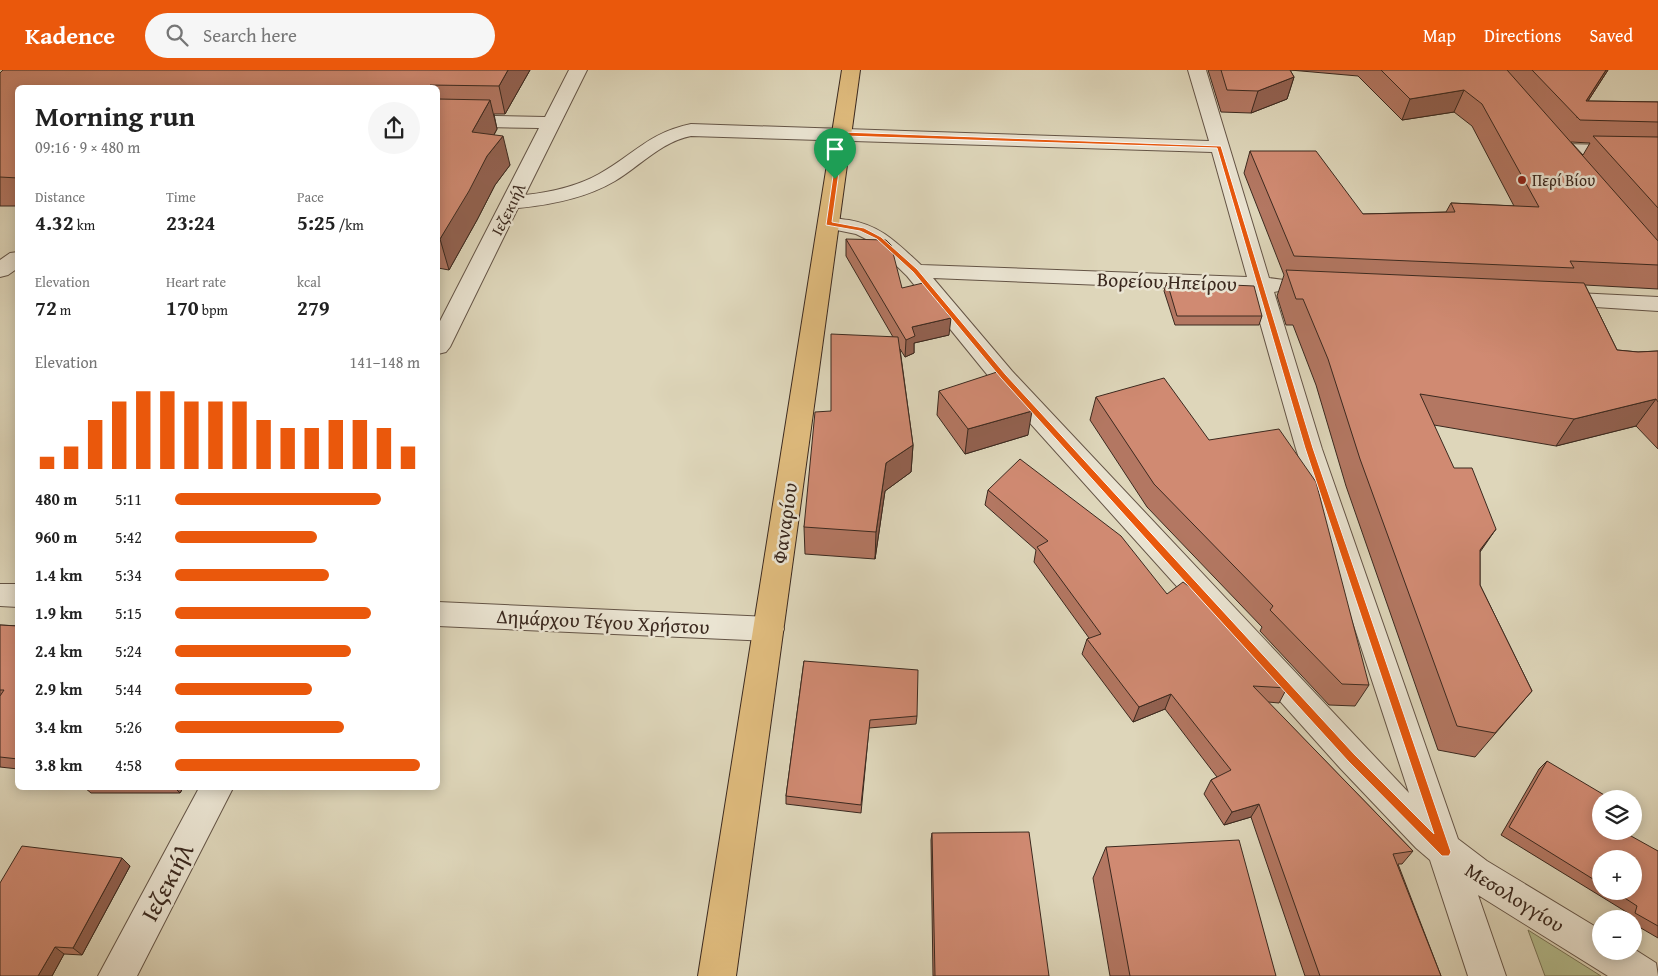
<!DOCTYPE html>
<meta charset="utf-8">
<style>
:root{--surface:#fff;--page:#f6f6f6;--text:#222;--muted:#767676;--accent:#ea580c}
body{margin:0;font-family:"Gentium Book Plus",serif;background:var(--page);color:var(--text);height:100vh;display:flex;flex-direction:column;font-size:19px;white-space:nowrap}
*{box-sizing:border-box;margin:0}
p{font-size:16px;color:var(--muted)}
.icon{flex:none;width:28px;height:28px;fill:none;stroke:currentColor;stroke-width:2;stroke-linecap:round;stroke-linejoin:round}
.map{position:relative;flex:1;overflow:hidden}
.sheet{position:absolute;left:15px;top:15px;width:425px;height:705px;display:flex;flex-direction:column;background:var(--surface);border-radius:8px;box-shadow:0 2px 12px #0003}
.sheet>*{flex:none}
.tools{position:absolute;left:1592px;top:720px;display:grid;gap:10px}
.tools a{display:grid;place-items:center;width:50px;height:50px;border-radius:50%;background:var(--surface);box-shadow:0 2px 12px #0003;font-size:25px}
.pin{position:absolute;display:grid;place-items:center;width:42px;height:42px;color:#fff;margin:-51px -21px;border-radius:50% 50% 50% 0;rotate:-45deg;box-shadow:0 0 5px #0007}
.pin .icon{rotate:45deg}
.round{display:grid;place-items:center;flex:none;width:52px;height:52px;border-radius:26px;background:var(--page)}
.head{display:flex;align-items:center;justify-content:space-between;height:85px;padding:0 20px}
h1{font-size:28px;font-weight:700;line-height:38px}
.figures{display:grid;grid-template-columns:repeat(3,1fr);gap:8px;height:85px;padding:5px 20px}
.figures div{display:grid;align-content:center}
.figures b{font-size:21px;font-weight:700}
.figures small{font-size:14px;font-weight:400}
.figures p{font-size:14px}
.chart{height:140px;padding:10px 20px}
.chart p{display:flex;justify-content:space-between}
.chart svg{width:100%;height:90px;margin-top:5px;stroke:var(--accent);stroke-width:6}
ul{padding:0 20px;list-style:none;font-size:16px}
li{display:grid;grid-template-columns:80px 60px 1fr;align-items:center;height:38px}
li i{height:12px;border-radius:6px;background:var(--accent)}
header{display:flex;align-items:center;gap:30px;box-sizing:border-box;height:70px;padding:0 25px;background:var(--accent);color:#fff}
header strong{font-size:24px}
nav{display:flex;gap:28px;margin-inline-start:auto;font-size:18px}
.search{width:350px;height:45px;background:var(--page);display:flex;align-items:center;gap:12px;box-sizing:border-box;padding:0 18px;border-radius:28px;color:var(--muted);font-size:19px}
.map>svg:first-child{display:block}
.green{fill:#b4bd8e;stroke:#787356}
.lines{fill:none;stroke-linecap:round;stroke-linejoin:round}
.minor-casing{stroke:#645446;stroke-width:2}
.major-casing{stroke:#3b291f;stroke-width:2}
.minor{fill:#eae4d2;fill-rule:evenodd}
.major{fill:#dfbb7d;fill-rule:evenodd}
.wall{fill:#b37762;stroke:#3b291f;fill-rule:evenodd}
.shaded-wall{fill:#926150;stroke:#3b291f}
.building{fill:#d08a72;stroke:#3b291f}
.route{fill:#ea580c;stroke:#fff;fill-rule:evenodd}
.poi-dot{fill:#8f2418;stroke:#eae4d2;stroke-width:2}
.labels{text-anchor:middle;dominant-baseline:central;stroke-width:5;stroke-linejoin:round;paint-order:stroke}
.far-poi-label{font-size:16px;fill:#3b291f;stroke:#eae4d2;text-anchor:start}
.far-street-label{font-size:16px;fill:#3b291f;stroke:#eae4d2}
.street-label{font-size:20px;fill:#3b291f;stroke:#eae4d2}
.near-street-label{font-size:24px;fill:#3b291f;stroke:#eae4d2}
</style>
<header>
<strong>Kadence</strong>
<div class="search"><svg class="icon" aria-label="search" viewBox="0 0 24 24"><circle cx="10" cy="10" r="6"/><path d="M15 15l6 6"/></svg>Search here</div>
<nav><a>Map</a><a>Directions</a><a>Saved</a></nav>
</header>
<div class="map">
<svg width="1658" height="906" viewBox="0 0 1658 906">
<rect width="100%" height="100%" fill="#ded6ba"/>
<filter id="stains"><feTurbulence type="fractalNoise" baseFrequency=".004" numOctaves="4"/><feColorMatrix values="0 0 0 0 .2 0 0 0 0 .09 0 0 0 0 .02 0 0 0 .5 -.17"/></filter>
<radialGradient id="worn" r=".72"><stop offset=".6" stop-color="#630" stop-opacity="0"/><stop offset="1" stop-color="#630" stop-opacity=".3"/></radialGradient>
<path class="green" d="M1528,860L1601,906H1545Z"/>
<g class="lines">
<defs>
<path id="minor" d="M569,0H587L525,125C551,122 576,117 599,104C635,84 648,63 691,54L1209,71L1188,0H1206L1269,208L1284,210L1287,215L1284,220L1274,222L1322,379L1458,769L1487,791L1601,860V881H1634V879L1656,893L1658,906H1608L1478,825L1506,906H1468L1430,790L1416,778L1340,698L994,313L907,206L872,172L856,164L822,157L819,153L822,149C831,146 839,149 849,150C882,156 897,173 921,195L1247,207L1212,82L691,66C661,72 640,96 615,111C586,128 551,135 518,138L450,277L446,282L438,284V255L539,58L438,56V45L545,47ZM933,208L1251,221L1296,379L1409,723L1012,301Z
M1562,74L1658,76V88L1555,84L1552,80L1555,76Z
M18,182V198L8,205L0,207V190L10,183Z
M1556,222L1658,227V241L1548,234L1545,229L1548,224Z
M0,514H18V537L0,536Z
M438,532L769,547L780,550L784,559L780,568L769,571L438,556Z
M199,718H233L137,906H98Z"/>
<path id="major" d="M842,0H860L736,906H698Z"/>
</defs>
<use href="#minor" class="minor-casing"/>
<use href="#major" class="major-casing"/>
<use href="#minor" class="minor"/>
<use href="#major" class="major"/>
</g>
<path class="wall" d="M3,0H530L505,44H494L497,59L494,65L510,95L495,115L477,150L449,200L438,198V18H18V136H0V3Z
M1208,0H1608L1588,31L1658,32V219L1585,215L1617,280L1638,282L1658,281V379L1636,356L1556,376L1434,355L1480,483V515L1532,621L1475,687L1438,680L1346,416L1316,315L1293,255H1286L1277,226L1284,205L1244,103L1250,81L1363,144L1446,142L1451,133L1514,136L1472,56L1454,42L1402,50L1358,6L1290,0L1294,7L1287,29L1251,43L1221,42ZM1571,72L1590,73L1583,85Z
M846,169L902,218L949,265L914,273V283L905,287L900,279L913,375L911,402L885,421L875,489L805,484L804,457L831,341L893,267L846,186Z
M1167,212L1262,246L1259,255H1175L1164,221Z
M939,321L1028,365L965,384L937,345Z
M1096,327L1369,615L1355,636L1329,635L1260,561L1262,557L1147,437L1090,350Z
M988,420L1167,524L1287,618L1279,633L1268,632L1413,781L1402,794H1398L1441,906H1305L1251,747L1224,755L1204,724L1211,710L1217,707L1165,639L1133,652L1082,584L1087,569L1089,568L1034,492L1036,480L985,435Z
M0,555L18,556V699L0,697Z
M804,591L917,646L916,654L869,658L861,743L786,734V726Z
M1547,691L1601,761L1658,781V868L1634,854V849H1626L1628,843L1501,765L1539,699ZM1601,789L1634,821H1601Z
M85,718H183L180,723H91Z
M932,763L1049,906H933L931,770Z
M1106,777L1276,906H1110L1093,808Z
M130,796L82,885L64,884L52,906H0Z"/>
<path class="shaded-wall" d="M508,0H530L505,44L499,16Z
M1606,0H1608L1577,48L1586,31Z
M1294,7L1287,29L1251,43L1258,21Z
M1464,20L1454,42L1402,50L1410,29Z
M490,30L497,59L479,91L472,62Z
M503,66L510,95L495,115L477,150L449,200L440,169L487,86Z
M951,248L949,265L914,273V283L905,287L906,270L912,257Z
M1656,329L1636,356L1556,376L1574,349Z
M1032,341L1028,365L965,384L968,359Z
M913,375L911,402L885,421L875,489L876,462L886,393Z
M1496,459L1478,485L1480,480Z
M1171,624L1165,639L1133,652L1139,637Z
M175,718H183L180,723Z
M1259,734L1251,747L1224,755L1232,742Z
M122,788L130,796L82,885L73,878Z
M55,877L64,884L52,906H38Z"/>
<path class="building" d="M3,0H508L499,16L430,15L428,18H18V108L0,107V3Z
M1221,0H1290L1294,7L1258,21L1227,20Z
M1381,0H1507L1658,171V195L1570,191L1574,198L1294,186L1250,81H1316L1363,144L1455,142L1451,133L1539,137L1482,34L1464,20L1410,29Z
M1532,0H1606L1586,31L1658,32V52L1580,50Z
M438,29L490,30L472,62L503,66L487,86L469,121L440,169H438Z
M1593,66L1658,67V138Z
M846,169L886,170L891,175L902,218L923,213L951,248L912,257L915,266L906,270Z
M1286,200L1584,213L1617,280L1638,282L1658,281V332L1656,329L1574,349L1420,324L1454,398H1472L1496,459L1480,480V515L1532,621L1495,663L1457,656L1360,389L1328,289L1303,229H1296Z
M1167,212L1254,216L1262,246H1177Z
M831,264L898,267L913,375L886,393L876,462L804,457L815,342L831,341Z
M1000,301L1032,341L968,359L939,321Z
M1164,308L1209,370L1279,359L1316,412L1369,615L1342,614L1270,540L1273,536L1154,414L1096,327Z
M1020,389L1121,466L1167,524L1183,512L1206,529L1287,618L1253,616L1413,781L1393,784L1441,906H1320L1259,734L1232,742L1211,710L1231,700L1171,624L1139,637L1087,569L1101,564L1037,477L1048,471L988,420Z
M0,555L18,556V689L0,687V626L4,620H0Z
M804,591L918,600L917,646L870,650L861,735L786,726Z
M1547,691L1611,729H1601V761H1622L1658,781V856L1635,843L1637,836L1614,821H1634V789H1601V814L1509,757Z
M1029,762L1049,906H935L932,763Z
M1239,770L1276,906H1130L1106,777Z
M22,776L122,788L73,878L55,877L38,906H0V813Z"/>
<path class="route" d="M842,62L1221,76L1313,378L1451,782L1449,786H1442L1348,691L1165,490L1001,308L913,202L877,169L860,161L826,155L839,64ZM844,66L1217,78L1305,378L1434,764L1355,685L1006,305L917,199L881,167L864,158L832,152Z"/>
<circle class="poi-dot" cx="1522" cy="110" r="5"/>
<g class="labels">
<g class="far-poi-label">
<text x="1532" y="110">Περί Βίου</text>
</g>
<g class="far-street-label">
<text transform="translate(508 139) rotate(-63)">Ιεζεκιήλ</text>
</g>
<g class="street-label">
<text transform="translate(1167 211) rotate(2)">Βορείου Ηπείρου</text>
<text transform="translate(784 453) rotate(-82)">Φαναρίου</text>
<text transform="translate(603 551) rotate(3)">Δημάρχου Τέγου Χρήστου</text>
<text transform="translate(1515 827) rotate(32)">Μεσολογγίου</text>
</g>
<g class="near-street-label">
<text transform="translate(167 812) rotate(-62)">Ιεζεκιήλ</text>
</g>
</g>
<rect width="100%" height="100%" filter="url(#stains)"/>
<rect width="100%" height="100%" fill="url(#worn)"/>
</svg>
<div class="tools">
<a><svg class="icon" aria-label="layers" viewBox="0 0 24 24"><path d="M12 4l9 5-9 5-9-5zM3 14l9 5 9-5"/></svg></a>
<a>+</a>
<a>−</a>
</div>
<div class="pin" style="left:835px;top:109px;background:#1e9e55"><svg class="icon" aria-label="arrive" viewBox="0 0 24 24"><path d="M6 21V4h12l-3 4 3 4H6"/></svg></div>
<section class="sheet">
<div class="head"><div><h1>Morning run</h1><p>09:16 · 9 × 480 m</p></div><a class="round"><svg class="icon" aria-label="share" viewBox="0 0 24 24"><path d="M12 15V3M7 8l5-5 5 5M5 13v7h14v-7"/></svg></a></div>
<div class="figures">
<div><p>Distance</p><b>4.32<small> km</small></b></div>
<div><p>Time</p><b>23:24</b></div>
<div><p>Pace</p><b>5:25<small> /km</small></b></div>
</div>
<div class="figures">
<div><p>Elevation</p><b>72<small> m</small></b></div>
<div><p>Heart rate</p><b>170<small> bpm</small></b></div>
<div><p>kcal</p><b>279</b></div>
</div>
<div class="chart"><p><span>Elevation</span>141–148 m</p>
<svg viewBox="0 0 160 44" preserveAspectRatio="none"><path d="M5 44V38M15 44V33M25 44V20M35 44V11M45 44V6M55 44V6M65 44V11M75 44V11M85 44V11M95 44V20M105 44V24M115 44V24M125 44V20M135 44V20M145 44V24M155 44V33"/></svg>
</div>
<ul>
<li><b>480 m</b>5:11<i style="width:84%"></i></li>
<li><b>960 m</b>5:42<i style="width:58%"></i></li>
<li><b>1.4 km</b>5:34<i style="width:63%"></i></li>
<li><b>1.9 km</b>5:15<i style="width:80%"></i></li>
<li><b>2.4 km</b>5:24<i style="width:72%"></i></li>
<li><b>2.9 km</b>5:44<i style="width:56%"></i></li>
<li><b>3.4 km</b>5:26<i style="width:69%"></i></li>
<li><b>3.8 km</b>4:58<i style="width:100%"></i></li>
</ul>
</section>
</div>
